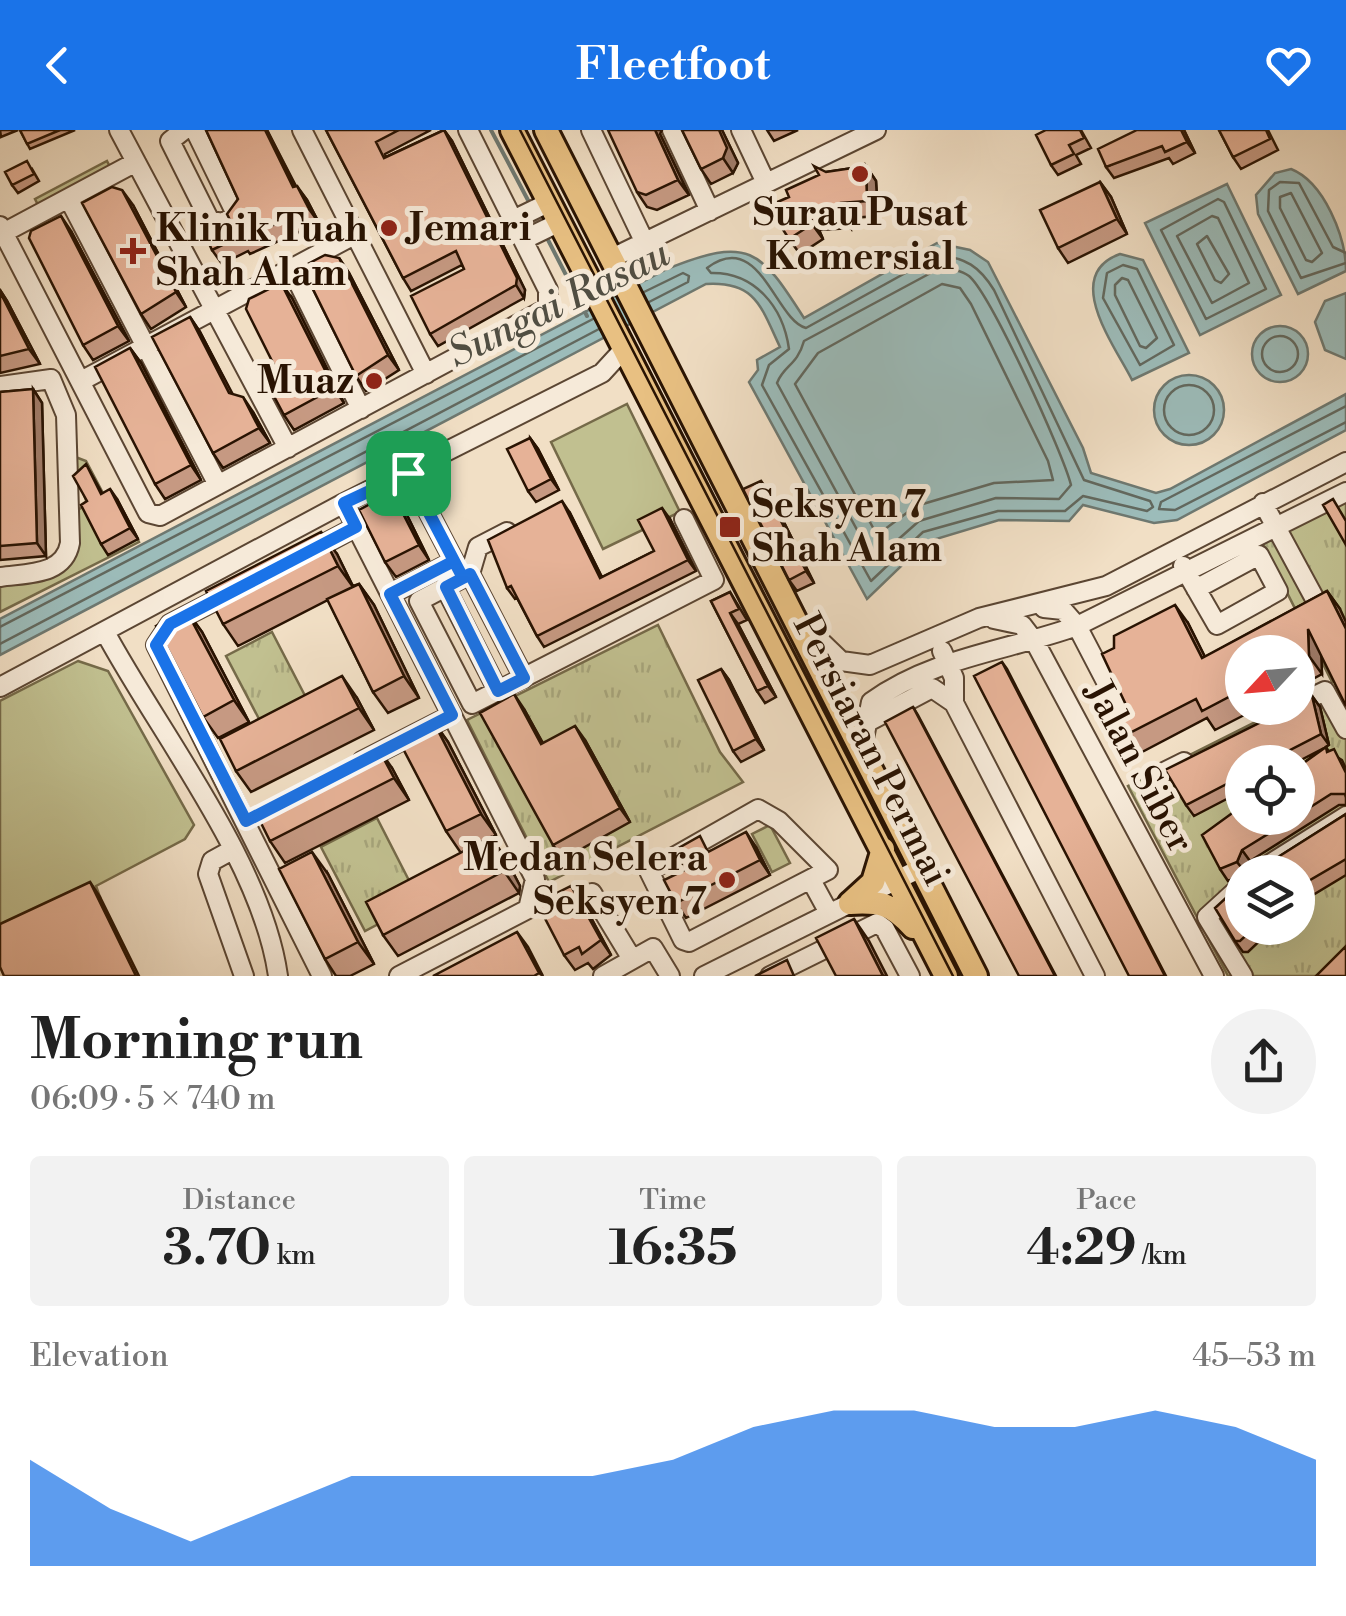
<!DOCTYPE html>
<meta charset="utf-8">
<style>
:root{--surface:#fff;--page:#f2f2f2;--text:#222;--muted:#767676;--accent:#1a73e8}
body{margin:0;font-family:"Libre Bodoni",serif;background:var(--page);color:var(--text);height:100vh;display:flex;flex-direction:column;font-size:38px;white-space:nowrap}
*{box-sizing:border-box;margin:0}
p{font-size:32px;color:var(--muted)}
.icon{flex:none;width:55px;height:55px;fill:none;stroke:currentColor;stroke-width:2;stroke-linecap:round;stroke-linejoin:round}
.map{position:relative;height:846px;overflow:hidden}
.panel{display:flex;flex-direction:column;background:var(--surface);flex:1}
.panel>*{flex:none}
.needle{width:65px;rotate:244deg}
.fabs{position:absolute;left:1225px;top:505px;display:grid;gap:20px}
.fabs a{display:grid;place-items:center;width:90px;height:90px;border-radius:50%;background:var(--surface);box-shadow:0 10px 40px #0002;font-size:50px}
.pin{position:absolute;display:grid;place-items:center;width:85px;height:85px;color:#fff;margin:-42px;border-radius:20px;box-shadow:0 5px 15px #0006}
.round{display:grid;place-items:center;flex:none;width:105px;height:105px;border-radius:52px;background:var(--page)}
.head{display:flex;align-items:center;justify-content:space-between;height:170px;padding:0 30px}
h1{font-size:55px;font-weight:800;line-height:75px}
.figures{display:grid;grid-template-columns:repeat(3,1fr);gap:15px;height:170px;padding:10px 30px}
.figures div{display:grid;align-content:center;border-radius:10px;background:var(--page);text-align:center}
.figures b{font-size:50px;font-weight:800}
.figures small{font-size:28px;font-weight:400}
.figures p{font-size:28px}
.chart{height:280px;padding:20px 30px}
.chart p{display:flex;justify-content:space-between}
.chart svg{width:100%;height:180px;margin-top:10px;fill:var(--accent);opacity:.7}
header{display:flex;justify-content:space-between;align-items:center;height:130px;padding:0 30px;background:var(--accent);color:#fff;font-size:45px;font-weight:800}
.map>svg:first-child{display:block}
.grass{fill:#c1c090;stroke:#756a49;stroke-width:2.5}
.park{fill:url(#park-tufts);stroke:#756a49;stroke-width:2.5;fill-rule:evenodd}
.water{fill:#9cbcba;stroke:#6e7870;stroke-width:2.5}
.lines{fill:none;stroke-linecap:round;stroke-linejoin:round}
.shore{stroke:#62685e;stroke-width:2.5}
.stream{stroke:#6e7870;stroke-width:4}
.minor-casing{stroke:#5b4633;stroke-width:22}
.major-casing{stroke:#291302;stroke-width:28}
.minor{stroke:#f6ead9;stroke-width:18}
.major{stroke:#e8c082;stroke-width:22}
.tram{stroke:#291302;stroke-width:2.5}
.wall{fill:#c69982;stroke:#291302;stroke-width:2.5}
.shaded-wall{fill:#a17d6a;stroke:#291302;stroke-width:2.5}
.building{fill:#e6b297;stroke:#291302;stroke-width:2.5}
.route-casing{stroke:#fff;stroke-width:20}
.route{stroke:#1a73e8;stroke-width:12}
.poi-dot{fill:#8f2418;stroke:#f6ead9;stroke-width:4}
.labels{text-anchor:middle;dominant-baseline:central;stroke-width:10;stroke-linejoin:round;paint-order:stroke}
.poi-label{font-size:38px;font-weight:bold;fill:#291302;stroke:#f6ead9;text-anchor:start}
.street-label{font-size:38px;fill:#291302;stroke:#f6ead9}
.water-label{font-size:40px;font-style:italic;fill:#514e42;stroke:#f6ead9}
</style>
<header><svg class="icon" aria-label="back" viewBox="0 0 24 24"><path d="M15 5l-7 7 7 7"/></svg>Fleetfoot<svg class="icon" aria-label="heart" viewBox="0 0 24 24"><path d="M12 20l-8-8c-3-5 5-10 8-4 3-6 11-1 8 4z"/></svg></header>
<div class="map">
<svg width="1346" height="846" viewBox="0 0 1346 846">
<defs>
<pattern id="park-tufts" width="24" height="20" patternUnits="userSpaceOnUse" patternTransform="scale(2.5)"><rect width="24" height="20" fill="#c1c090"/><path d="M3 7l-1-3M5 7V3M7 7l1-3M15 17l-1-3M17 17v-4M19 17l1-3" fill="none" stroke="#a6a47b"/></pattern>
</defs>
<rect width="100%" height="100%" fill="#f1dfc5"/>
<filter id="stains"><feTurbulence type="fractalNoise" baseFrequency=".002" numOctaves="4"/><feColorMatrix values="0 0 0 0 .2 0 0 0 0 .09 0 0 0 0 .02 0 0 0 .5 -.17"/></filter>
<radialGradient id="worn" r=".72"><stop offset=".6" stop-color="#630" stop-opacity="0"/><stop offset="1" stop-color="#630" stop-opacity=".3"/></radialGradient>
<path class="grass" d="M107,31L111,39L39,77L35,69Z
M627,274L680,382L603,419L551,312Z
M78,328L86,331L104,365L112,362L139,412L0,482V453L44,450L58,443L77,381L87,373L72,333Z
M78,531L108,541L194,695L185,709L96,756L100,767L0,814V571Z"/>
<path class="park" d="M1346,371V846H1228L1128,656L1283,578H1298V570L1332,552L1262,413ZM1242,632H1298V688H1242ZM1242,742H1298V798H1242Z
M658,495L720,622L743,652L549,752L467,590Z
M272,502L315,585L269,608L226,526Z
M377,688L420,772L365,801L321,717Z
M770,695L790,733L772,742L752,704Z"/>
<path class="water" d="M1291,39C1324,52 1346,107 1346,141L1298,164L1258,84L1256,65L1275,43Z
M1227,54L1281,165L1200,205L1145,93Z
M937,113L970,120L988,132L1083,318L1091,343L1156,363L1170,359L1346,264V300L1177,390L1154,393L1083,375L1069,391L999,390L926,412L867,469L749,252L758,240L757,230L780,217C761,177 756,151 706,154L0,525V489L667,139C749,106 760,119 804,188Z
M1120,124L1143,130L1189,223L1132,250C1115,216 1061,145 1120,124Z
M1346,163V229L1325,220L1315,192L1325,171Z
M1252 224a28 28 0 1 1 56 0a28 28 0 1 1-56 0Z
M1154 280a35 35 0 1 1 70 0a35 35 0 1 1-70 0Z"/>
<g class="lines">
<path class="shore" d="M1291,63L1322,123L1312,132L1306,130L1280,78V67Z
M1218,69L1224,72L1266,159L1206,189L1161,100Z
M1212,86L1218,88L1249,153L1212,173L1177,106Z
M1207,106L1229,144L1221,153L1215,150L1197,114Z
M1346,123L1333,117L1299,53L1280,52L1269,60L1268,81L1301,148L1346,133
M938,125C966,128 979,136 994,160L1084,350L1150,371L1153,377L1147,381L1083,366L1065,381H998L923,402L871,451L762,255L769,235L789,219C783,176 754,142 711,143L707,138C760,98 775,190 806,198Z
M1123,135L1137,139L1174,215L1140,235L1103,168L1107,143Z
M940,138C950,139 961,140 969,146C991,165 1063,323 1071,355L1059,369L996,368L919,391L874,431L777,253C784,235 797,236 804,211Z
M1122,148L1128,150L1157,208L1146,218L1140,216L1115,165V155Z
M942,154L960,158L971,174L1048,331L1053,350L994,353L916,376L877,405L795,254L818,223Z
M644,162L683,143L689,146L688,152L649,172
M1262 224a18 18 0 1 1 36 0a18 18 0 1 1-36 0Z
M1164 280a25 25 0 1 1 50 0a25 25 0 1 1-50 0Z
M1346,276L1161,372L1159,379L1175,380L1346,292
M0,497L593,189
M0,514L599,199"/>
<path class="stream" d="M491,0L530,74
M546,106L587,186"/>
<defs>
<path id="minor" d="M119,0L288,318
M184,0L170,11L210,91L224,93L236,84L195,0
M302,0L426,244
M591,0L645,113
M672,0L710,81
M741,0L766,53
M69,69L218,355
M513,90L550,72
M0,96L148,383L160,386L548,178V160L468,0
M3,103L136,32
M523,110L560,92
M612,128L876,0
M291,138L361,279
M81,251L356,104
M0,256L51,249L66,285L70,413C64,446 27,443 0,447
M408,343L463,448
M344,373L535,749L528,779L399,846
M1263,373L1316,471
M507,402L478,417L470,444L419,471L472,574L714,450L684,389
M307,423L356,397
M1183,436L1217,495L1278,461L1259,425L1196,459
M470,444L524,548
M445,457L498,561
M230,463L170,494L156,515L322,846
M391,464L454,431
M1044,478L1063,480L1077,496L1127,592
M994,489L1022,495L1035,512L1214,846
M105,502C160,604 262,732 278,846
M814,505L841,531L870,535L979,488L1106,456L1346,332
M942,521L954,548V573
M0,557L344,373L602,243L624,219
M1298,574L1325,561L1346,599
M864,594L932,558L954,573L1095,846
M864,609L871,572C934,527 1007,521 1077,496L1346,362
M362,631L452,585
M1156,646L1184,632
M758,679L779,691L828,740L689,812L683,810L649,741Z
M232,720L212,731L208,744L244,846
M1257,742L1346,686
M811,750L829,783
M1242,755L1207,787L1243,846
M592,763L632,829
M603,846L653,818L670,846
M704,846L913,742
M770,846L877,793L885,799L910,846"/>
<path id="major" d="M512,0L946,846
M546,0L976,846
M850,773C881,771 892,774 913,797
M850,773L873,752L883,719"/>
</defs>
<use href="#minor" class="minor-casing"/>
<use href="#major" class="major-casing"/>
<use href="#minor" class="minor"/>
<use href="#major" class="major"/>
<path class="tram" d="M520,0L953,846"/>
</g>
<path class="wall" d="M0,0H18L1,7Z
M20,0H75L30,19Z
M206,0H267L296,56L307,70L319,93L250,124L248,121L222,134L212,120L231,92L238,69Z
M326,0H431L385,24L386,27L444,0L452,11L525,160L524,168L438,216L430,204L464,139L462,135L411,161L403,148Z
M682,0H722L738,33L733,43L711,54L701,39Z
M767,0H798L774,11Z
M1046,0H1081L1091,18L1076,25L1081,34L1058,45L1051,35Z
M1184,0L1195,23L1173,34L1169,28L1114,48L1106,37Z
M1219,0H1268L1278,20L1241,39L1233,27Z
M660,4L689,65L657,80L647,77L637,62Z
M866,36L876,51L878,86L851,88V98L819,100L823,109L800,124L789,109V67L826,42Z
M32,39L39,51L18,63L12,55Z
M1100,52L1111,67L1127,104L1068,133L1058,118Z
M133,75L186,177L151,199L141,184Z
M71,101L129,211L93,230L83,215Z
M339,128L349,143L399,240L366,261L356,246Z
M0,160L7,171L40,234L0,243Z
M292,168L344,273L294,300L284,285L280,247Z
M190,187L200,202L232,264L253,282L270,313L223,338L213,323Z
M130,218L141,233L201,350L165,369L155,354Z
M33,259L42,273L46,426L0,430V262Z
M530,308L538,319L559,360L536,372L528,361Z
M86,334L102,363L117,369L138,409L108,425L101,414L87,371Z
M769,362L814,453L797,461L789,450Z
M403,377L429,430L396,447L385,432Z
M570,383L602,447L654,421L670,389L696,441L544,517L537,506L517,468L515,469L507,458Z
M337,424L353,456L359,454L374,475L419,568L388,583L373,562L328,470L238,516L223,494Z
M1327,461L1340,479L1321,525L1322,544L1298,557V522H1242V578H1258L1215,600L1207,588L1125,631L1112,612L1119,585L1188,493L1205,527Z
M730,462L747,490L738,494L776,567L765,573L757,561L711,471Z
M186,480L202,502L249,592L218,608L203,587Z
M721,539L729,550L764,620L741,632L733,621Z
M1312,566L1320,577L1329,615L1326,617L1329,622L1342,630L1346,639V675H1339L1250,731L1245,742L1228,751L1220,739L1242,688H1298V637L1324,618L1297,632H1242V661L1194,686L1186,675Z
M357,568L374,600L251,662L236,641Z
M524,579L543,613L585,610L630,692L563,729L553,715Z
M433,591L448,612L496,705L491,708L506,729L520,756L519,763L398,826L383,805L461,723L446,701Z
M392,638L409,670L285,733L270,711Z
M1346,684V745L1298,774V742L1256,741Z
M756,717L770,745L686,788L676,773L685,740L710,721Z
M328,744L374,834L350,846H336L325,829Z
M582,771L611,825L593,839L588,833L575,840L564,825Z
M1242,798H1273L1248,822H1243L1235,811Z"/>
<path class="shaded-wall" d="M265,0H267L303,72L293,57Z
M444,0L452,11L525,160L524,168L516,155Z
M655,0H662L660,4L689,65L678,50Z
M719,0H722L738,33L733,43L723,28Z
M1181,0H1184L1195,23L1187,12Z
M866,36L876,51L878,86L867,71Z
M1100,52L1111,67L1127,104L1117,89Z
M297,56L307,70L319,93L309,79Z
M122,60L133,75L186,177L176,162Z
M841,73L851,88V98L841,83Z
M808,85L819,100L823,109L812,94Z
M61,86L71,101L129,211L118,196Z
M339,128L349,143L399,240L388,225Z
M281,153L292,168L344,273L334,258Z
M0,160L7,171L40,234L29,219Z
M190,187L200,202L240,278L229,263Z
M130,218L141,233L201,350L191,335Z
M33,259L42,273L46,426L37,413Z
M243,267L253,282L270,313L259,298Z
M530,308L538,319L559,360L551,349Z
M761,351L769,362L814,453L806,441Z
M110,359L117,369L138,409L130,398Z
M392,362L403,377L429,430L419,415Z
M562,371L570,383L608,460L600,448Z
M662,378L670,389L696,441L688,430Z
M321,402L337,424L353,457L338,436Z
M359,454L374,475L419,568L404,546Z
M1327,461L1340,479L1346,492V499Z
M1175,475L1188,493L1215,547L1202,528Z
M186,480L202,502L249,592L234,570Z
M730,483L738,494L776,567L768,556Z
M1308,499L1321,517L1322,544L1309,526Z
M1002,532L1007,539L1166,846H1165Z
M721,539L729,550L764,620L756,609Z
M342,546L357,568L374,600L359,578Z
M514,564L524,579L551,629L541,614Z
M1312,566L1320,577L1329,615L1321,604Z
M913,577L918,585L1056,846H1055Z
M433,591L448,612L496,705L481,684Z
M575,596L585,610L630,692L620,678Z
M377,616L392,638L409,670L394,648Z
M746,702L756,717L770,745L760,730Z
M491,707L506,729L520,756L519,763L504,741Z
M1242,720L1250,731L1245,742L1237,732Z
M312,722L328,744L374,834L358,812Z
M90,752L100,767L139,846H136Z
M571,756L582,771L611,825L601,810Z
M854,789L869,811L887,846H883Z
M517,802L528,817L543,846L539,843Z"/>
<path class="building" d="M20,0H60L27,14Z
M206,0H265L293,57L297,56L309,79L240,110L239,107L212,120L205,105L231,92L227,84L238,69Z
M326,0H399L376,12L384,28L444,0L517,148L516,155L430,204L411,166L464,139L456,121L403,148Z
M608,0H655L678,50L646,65L637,62Z
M682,0H719L727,18L723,28L701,39Z
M1046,0H1080L1084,8L1069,15L1074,24L1051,35L1036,5Z
M1137,0H1181L1187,12L1165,22L1162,16L1106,37L1098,19Z
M1219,0H1266L1270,9L1233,27Z
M27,31L34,44L12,55L5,42Z
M814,36L826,42L866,36L867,71L841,73V83L808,85L812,94L789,109L768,76L789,67L786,60L819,45Z
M1100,52L1117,89L1058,118L1040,80Z
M112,57L122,60L176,162L141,184L82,73Z
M61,86L118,196L83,215L29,108L31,101Z
M325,125L339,128L388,225L356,246L302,137Z
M281,153L334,258L284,285L267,253L280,247L246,179L249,169Z
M0,162L29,219L0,226Z
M190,187L229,263L243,267L259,298L213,323L152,207Z
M130,218L191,335L155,354L95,237Z
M33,259L37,413L0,416V262Z
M530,308L551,349L528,361L507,319Z
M86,334L101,364L110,359L130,398L101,414L81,375L87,371L73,346Z
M761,351L806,441L789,450L743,359Z
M392,362L419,415L385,432L359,380Z
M1333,369L1346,391V415L1323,375Z
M562,371L600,448L654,421L638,390L662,378L688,430L537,506L511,456L507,458L488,410Z
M321,402L338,436L223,494L206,461Z
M359,454L404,546L373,562L327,469Z
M1327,461L1346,499V576L1308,499L1309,526L1298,532V522H1242V560L1202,581L1196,569L1112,612L1097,583L1103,580L1119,585L1126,575L1102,524L1114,518V506L1175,475L1202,528Z
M730,462L739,479L730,483L768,556L757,561L711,471Z
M186,480L234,570L203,587L156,496Z
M1002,532L1165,846H1129L974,546Z
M721,539L756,609L733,621L698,550Z
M342,546L359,578L236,641L220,609Z
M514,564L541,614L575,596L620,678L553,715L480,583Z
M1312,566L1321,604L1267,632H1242V646L1186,675L1165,640L1289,578H1298V573Z
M913,577L1055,846H1019L885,592Z
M433,591L481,684L446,701L398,609Z
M377,616L394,648L270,711L254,679Z
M1326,617L1327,622L1334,619L1346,643V667L1345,664H1331L1298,685V637Z
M1242,676V688H1294L1242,720L1237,732L1220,739L1202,705Z
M1346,684V729L1298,757V742H1247L1256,741Z
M746,702L760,730L676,773L664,750L685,740L675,720L700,706L708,722Z
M491,707L505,735L504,741L383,805L366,772Z
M312,722L358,812L325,829L279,739Z
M90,752L136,846H4L0,837V794Z
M1242,753V798H1254L1240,811H1235L1215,778Z
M571,756L601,810L582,824L579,817L564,825L537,773Z
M854,789L883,846H836L816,808Z
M517,802L539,843L534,846H433Z
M1346,816V846H1316Z
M787,830L794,846H755Z"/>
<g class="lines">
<defs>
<path id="route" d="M408,343L344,373L356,397L170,494L156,515L246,691L452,585L390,464L454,431L463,448L470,444L524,548L498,561L446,457L463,448L408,343"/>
</defs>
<use href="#route" class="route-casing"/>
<use href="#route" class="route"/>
</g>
<g class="poi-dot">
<circle cx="860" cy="44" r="10"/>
<circle cx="389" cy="98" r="10"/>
<path d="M128 106h10v10h10v10h-10v10h-10v-10h-10v-10h10z"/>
<circle cx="374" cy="251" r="10"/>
<rect x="718" y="385" width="24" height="24" rx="5"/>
<circle cx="727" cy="750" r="10"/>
</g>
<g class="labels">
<g class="poi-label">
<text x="860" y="83" text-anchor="middle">Surau Pusat<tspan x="860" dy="44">Komersial</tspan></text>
<text x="409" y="98">Jemari</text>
<text x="156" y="99">Klinik Tuah<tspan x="156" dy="44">Shah Alam</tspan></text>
<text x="354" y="251" text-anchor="end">Muaz</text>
<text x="752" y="375">Seksyen 7<tspan x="752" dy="44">Shah Alam</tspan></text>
<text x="707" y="728" text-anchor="end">Medan Selera<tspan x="707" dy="44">Seksyen 7</tspan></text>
</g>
<g class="street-label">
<text transform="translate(871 620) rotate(63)">Persiaran Permai</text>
<text transform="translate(1139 637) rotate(62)">Jalan Siber</text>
</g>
<g class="water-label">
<text transform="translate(559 174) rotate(-26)">Sungai Rasau</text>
</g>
</g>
<rect width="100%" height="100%" filter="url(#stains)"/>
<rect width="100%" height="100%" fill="url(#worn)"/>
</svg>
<div class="fabs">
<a><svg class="needle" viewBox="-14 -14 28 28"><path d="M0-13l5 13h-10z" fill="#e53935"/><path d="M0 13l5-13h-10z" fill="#767676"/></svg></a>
<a><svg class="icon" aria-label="locate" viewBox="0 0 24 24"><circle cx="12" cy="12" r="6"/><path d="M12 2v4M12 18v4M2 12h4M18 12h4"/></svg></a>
<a><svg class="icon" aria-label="layers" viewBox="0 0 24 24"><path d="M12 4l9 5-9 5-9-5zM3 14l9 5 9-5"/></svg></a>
</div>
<div class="pin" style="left:408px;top:343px;background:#1e9e55"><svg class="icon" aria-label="arrive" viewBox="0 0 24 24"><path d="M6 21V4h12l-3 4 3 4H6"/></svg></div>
</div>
<section class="panel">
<div class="head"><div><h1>Morning run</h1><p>06:09 · 5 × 740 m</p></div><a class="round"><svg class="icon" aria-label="share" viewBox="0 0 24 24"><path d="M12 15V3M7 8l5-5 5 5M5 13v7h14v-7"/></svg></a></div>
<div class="figures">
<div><p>Distance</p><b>3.70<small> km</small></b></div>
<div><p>Time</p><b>16:35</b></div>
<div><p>Pace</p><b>4:29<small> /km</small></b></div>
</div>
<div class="chart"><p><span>Elevation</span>45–53 m</p>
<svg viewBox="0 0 160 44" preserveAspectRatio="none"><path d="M0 44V18L10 30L20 38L30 30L40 22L50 22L60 22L70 22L80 18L90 10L100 6L110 6L120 10L130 10L140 6L150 10L160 18V44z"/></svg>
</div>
</section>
